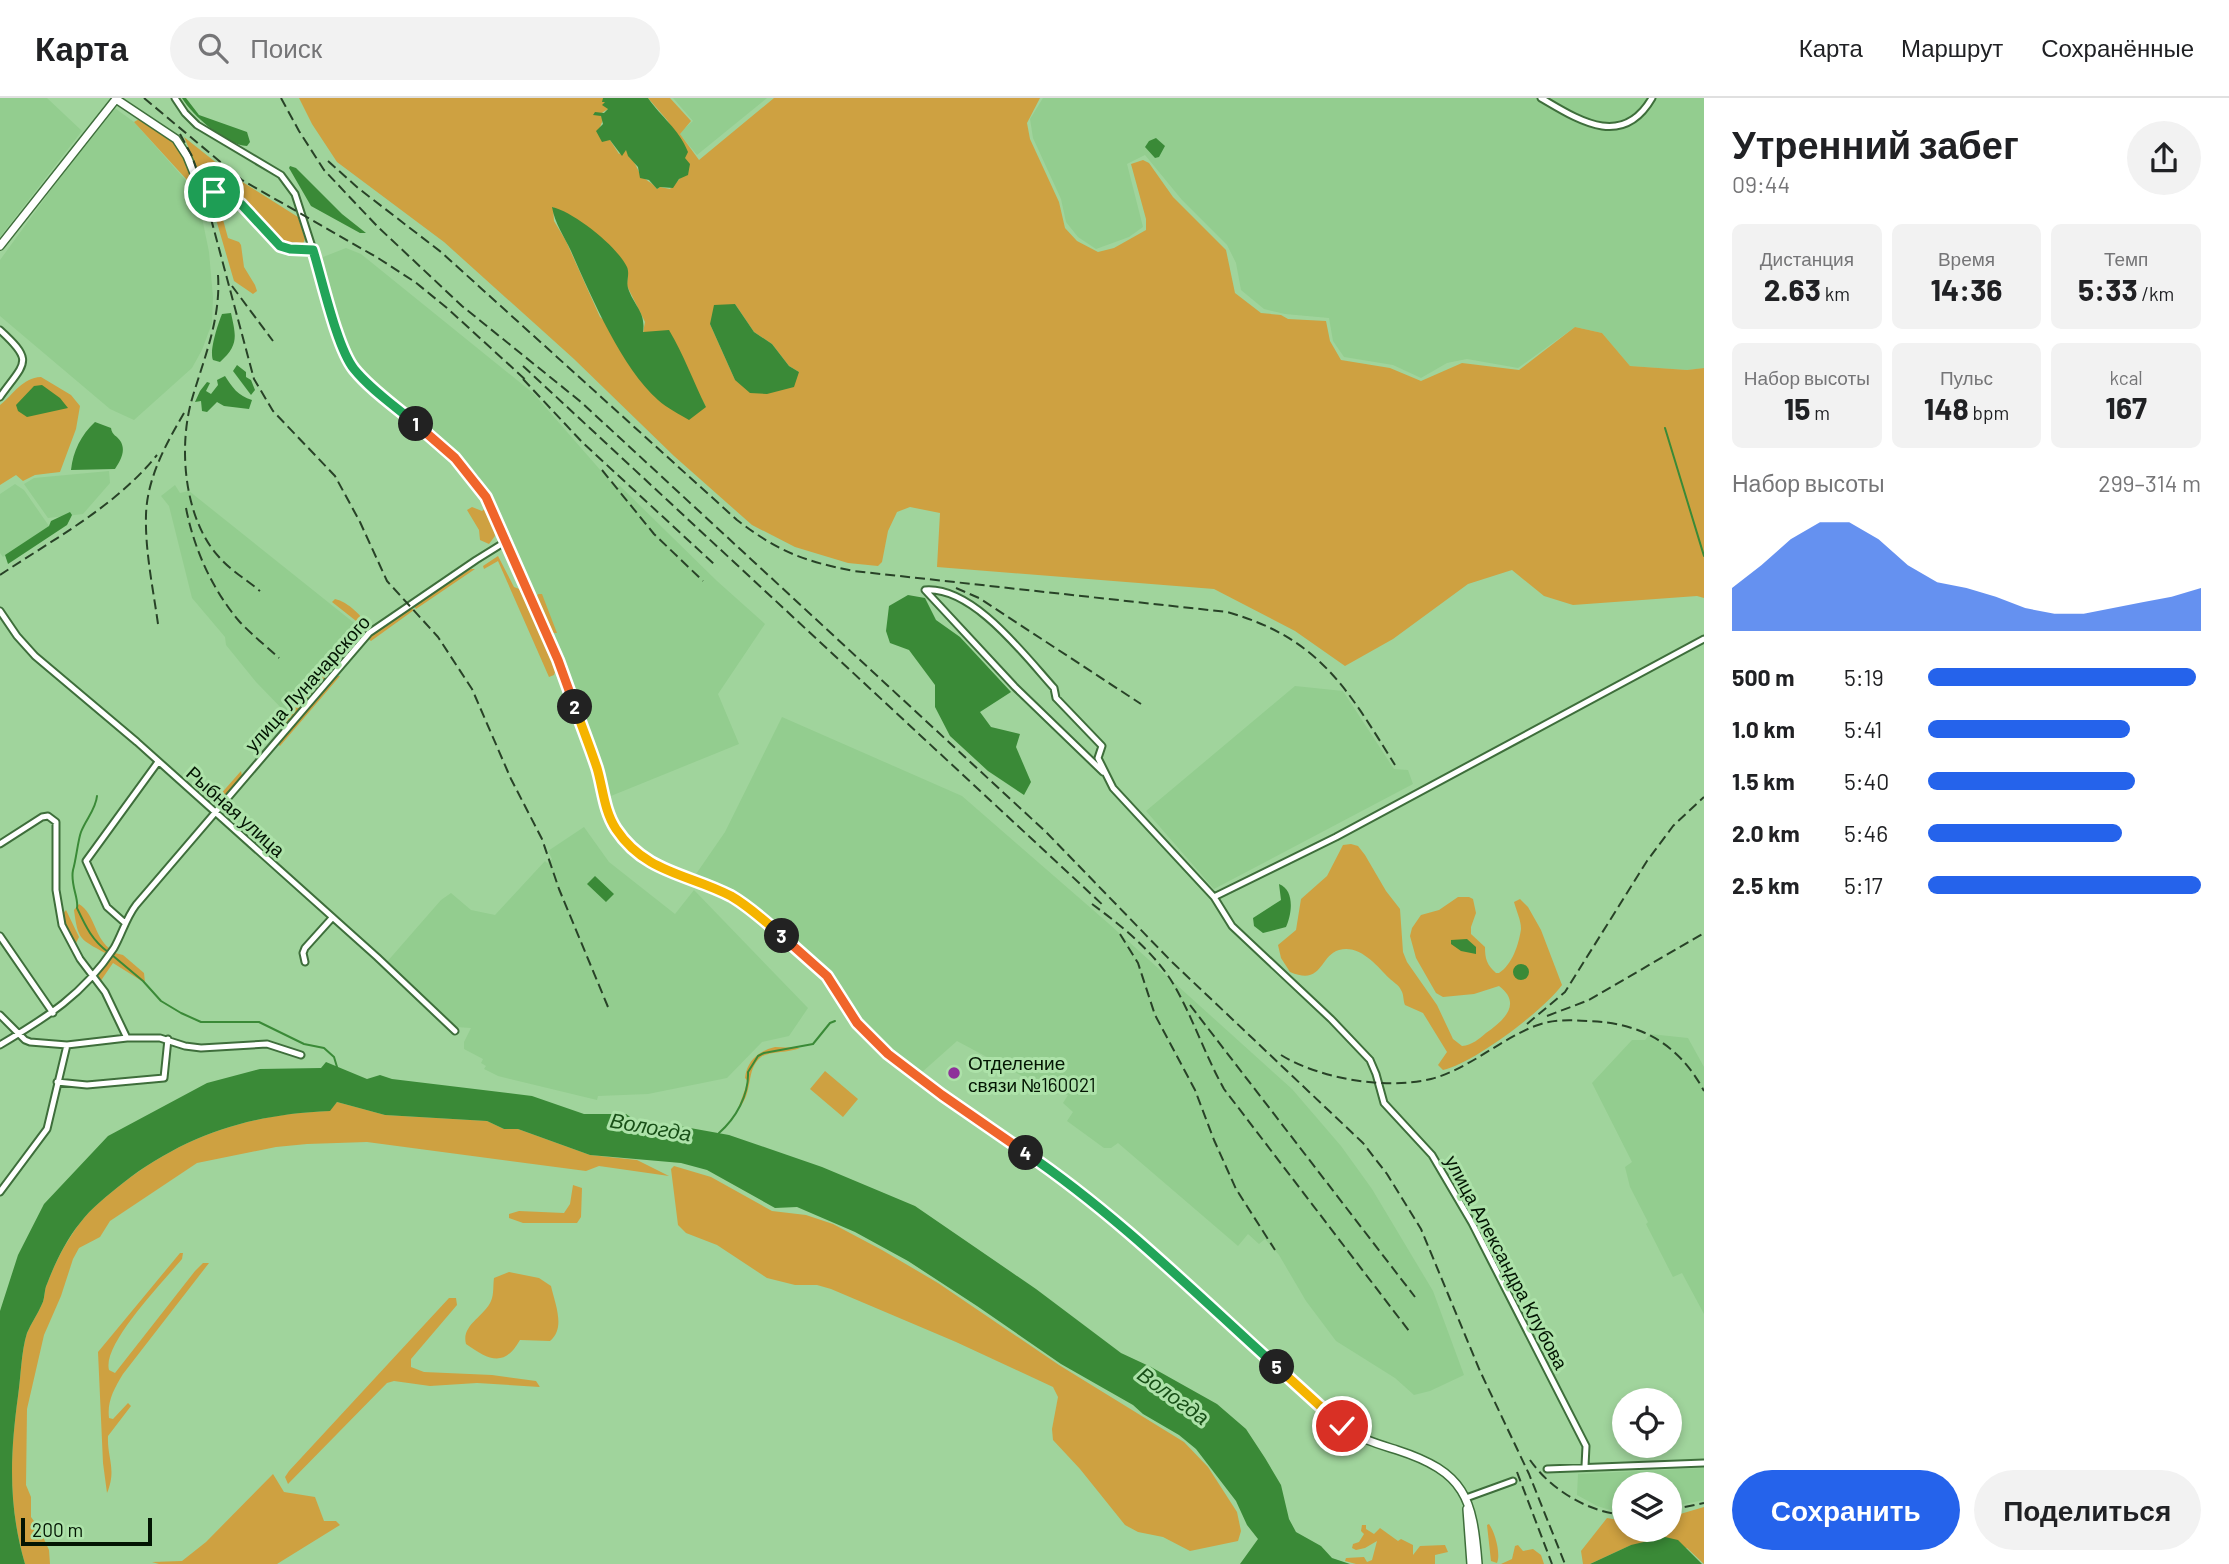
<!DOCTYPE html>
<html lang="ru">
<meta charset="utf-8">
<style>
:root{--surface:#fff;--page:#f2f2f2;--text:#202124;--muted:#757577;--line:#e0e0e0;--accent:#2563eb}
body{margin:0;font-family:Barlow,sans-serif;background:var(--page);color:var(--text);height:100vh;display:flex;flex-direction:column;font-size:26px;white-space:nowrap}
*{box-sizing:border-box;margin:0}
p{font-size:23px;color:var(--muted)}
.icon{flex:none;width:38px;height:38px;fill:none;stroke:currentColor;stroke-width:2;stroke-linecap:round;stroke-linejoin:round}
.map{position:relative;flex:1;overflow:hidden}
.side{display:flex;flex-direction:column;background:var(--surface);width:525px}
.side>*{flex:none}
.fabs{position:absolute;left:1612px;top:1290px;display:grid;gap:14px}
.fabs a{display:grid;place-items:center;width:70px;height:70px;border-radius:50%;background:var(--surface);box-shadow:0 4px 10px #0003;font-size:35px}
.scale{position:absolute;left:21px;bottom:18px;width:131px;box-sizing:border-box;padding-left:7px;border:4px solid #031503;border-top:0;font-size:19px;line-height:24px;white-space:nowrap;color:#031503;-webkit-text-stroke:5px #ade2a9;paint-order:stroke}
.pin{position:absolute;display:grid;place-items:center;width:60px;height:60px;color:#fff;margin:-30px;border:4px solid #fff;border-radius:50%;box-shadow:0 2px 7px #0007}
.km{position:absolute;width:35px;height:35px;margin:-18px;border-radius:50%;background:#222;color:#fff;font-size:19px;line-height:35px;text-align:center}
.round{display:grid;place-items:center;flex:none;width:74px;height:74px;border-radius:37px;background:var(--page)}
.headline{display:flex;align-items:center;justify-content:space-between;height:119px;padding:0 28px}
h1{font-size:38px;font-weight:700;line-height:52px}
.metrics{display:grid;grid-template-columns:repeat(3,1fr);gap:10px;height:119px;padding:7px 28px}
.metrics div{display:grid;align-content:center;border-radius:10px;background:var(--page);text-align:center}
.metrics b{font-size:30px;font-weight:700}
.metrics small{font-size:19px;font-weight:400}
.metrics p{font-size:19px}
.chart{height:196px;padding:14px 28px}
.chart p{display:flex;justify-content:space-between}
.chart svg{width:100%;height:126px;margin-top:7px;fill:var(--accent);opacity:.7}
.cta{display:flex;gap:14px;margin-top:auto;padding:14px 28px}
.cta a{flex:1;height:80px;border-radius:42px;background:var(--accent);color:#fff;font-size:28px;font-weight:700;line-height:80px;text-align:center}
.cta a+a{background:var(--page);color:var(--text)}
ul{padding:0 28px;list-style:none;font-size:23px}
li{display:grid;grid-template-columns:112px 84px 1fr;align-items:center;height:52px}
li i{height:18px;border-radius:9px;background:var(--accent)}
header{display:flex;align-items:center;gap:42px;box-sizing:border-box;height:98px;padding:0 35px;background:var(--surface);border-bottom:2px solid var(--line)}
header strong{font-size:33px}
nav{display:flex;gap:38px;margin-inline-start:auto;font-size:24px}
.search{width:490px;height:63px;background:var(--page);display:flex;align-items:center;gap:18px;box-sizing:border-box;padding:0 24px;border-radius:38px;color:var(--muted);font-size:26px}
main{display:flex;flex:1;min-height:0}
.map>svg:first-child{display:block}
.built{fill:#93cd8f}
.green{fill:#cea141;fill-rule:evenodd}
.water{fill:#3a8a37}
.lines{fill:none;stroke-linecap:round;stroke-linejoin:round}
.stream{stroke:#3a8a37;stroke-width:2}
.minor-casing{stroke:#3e6e3b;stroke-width:9}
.secondary-casing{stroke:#3e6e3b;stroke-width:10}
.minor{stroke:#fff;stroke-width:5}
.secondary{stroke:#fff;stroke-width:7}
.rail{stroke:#284227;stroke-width:2;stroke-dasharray:10 5;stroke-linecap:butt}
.split-1-casing{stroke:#fff;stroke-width:14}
.split-2-casing{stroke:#fff;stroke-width:14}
.split-3-casing{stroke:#fff;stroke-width:14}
.split-4-casing{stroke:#fff;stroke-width:14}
.split-5-casing{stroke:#fff;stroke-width:14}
.split-6-casing{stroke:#fff;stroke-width:14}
.split-1{stroke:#22a559;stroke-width:9}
.split-2{stroke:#f0652b;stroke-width:9}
.split-3{stroke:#f5b400;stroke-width:9}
.split-4{stroke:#f0652b;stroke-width:9}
.split-5{stroke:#22a559;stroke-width:9}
.split-6{stroke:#f5b400;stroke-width:9}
.poi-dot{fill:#8e319a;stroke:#ade2a9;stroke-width:2.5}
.labels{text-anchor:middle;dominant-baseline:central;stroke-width:6;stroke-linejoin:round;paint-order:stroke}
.street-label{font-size:19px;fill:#031503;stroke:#ade2a9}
.poi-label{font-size:19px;fill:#031503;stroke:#ade2a9;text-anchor:start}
.water-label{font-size:21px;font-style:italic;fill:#184f17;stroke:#ade2a9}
</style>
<header>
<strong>Карта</strong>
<div class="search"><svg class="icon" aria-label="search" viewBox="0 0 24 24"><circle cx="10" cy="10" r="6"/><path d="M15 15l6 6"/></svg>Поиск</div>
<nav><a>Карта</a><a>Маршрут</a><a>Сохранённые</a></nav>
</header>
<main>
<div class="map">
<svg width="1704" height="1466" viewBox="0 0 1704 1466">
<rect width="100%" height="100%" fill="#a0d49c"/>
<path class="built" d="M0,0H47L82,33L0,139Z
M673,0H767L697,57L679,35L693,23Z
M1043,0H1704V270L1687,272L1630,268L1602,235L1575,229L1518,270L1467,261L1447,265L1421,280L1393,267L1344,259L1333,243L1329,220L1285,216L1264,211L1241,192L1236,165L1227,147L1182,102L1145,57L1127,66L1143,129L1129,139L1096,151L1078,139L1066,124L1061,101L1033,40L1030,21Z
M112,8L134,24L197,95L209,154L213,199L212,225L202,252L192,270L134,322L110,311L0,218V162Z
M346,150L361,156L533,295L616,390L620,388L717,483L765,526L718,596L739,646L606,700L566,574L483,389L362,277L348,255L318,161Z
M109,373L110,385L83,416L48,420L24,386L34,380Z
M15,386L24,392L49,428L3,459L0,455V396Z
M175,387L180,395L189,393L363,532L287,616L256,584L226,547L225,539L192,500L169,408L161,398Z
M1295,588L1343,593L1394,671L1408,672L1413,686L1214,791L1146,713Z
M782,619L962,698L1108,825L1292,991L1341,1048L1372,1091L1433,1193L1464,1277L1430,1293L1414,1297L1395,1280L1336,1243L1306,1203L1279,1157L1265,1141L1259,1146L1248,1136L1238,1148L1118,1045L1111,1050H1104L1067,1023L1073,1014L1063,1005L1068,997L1035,985L957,943L921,975L872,935L856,916L830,877L816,862L735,796L694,779L725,734Z
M584,729L609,764L675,816L694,792L808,910L789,938L762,944L727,980L648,996L598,998L597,1002L498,978L484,971L486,968L481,965L483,961L464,951V944L471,930L456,929L386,865L441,802L451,795L471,812L495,817L545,763L547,765L552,761L548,753Z
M1650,936L1688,940L1704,969V1216L1682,1175L1673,1179L1646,1126L1648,1124L1630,1089L1625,1069L1632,1064L1592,985L1632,942H1645Z
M1704,1370V1402L1670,1409V1386H1624V1413L1617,1414L1597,1408L1577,1397L1578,1376Z"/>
<path class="green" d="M299,0H603L608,11L600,16L603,22L600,29L606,42H610L619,56L626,51L630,60C637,65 637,74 643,79C648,84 652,84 657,91L660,89L670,91C678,83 684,77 689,67L684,60L687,53L667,22L648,0H670L691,23L680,36L699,62L774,0H1040L1027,25L1030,41L1059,104L1065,130L1077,143L1098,154L1114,150L1146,132V121L1131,66L1143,62L1149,65L1173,99L1226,152L1235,195L1261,215L1281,217L1288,221L1326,223L1330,243L1341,262L1390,270L1421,283L1462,265L1519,272L1575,229L1602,235L1630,268L1687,272L1704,270V500L1697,498L1573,507L1544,498L1512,472L1468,486L1393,541L1345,568L1295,533L1214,491L937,469L940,415L910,409L897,414L888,433L882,464L878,468L848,465L795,449L752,427L674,358L574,261L444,144L337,64L312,26ZM553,109L628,172L627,188L645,224L643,235L696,290L706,309L600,219L566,143L554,123ZM735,206L754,234L772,246L789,268L799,274L735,282L710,226Z
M141,20L175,44L180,50L198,94L134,24Z
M184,39L233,78L298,119L305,141L303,146L282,145L247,105L236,98L205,88Z
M222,102L229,106L230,116L222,118L228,140L239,144L241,147L244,169L255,187L257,193L253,196L234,183L213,111L216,104Z
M41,279L71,297L80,308L76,331L60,374L35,377L23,383L16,377L0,387V307C14,296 22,280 41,279Z
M472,409L482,413L487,409L493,424L495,438L489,446L480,442L479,432L467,412Z
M498,458L514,489L522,492L556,571L554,577L549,579L498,463L484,471L483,468Z
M471,471H475L416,511L413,507Z
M538,496H542L557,535H550L535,502Z
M335,501C348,504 363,518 368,530L364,537L361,535L365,530L332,504Z
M410,509L414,512L371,543L367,540Z
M342,556L343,557L333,573L285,628L279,624Z
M338,578H340L280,648L277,645L327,587Z
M241,673L242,678L220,705L212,706Z
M1351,746L1358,748L1365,757L1386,793L1400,811L1403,854L1407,864L1437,907L1453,941L1462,948C1472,947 1479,941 1486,935C1503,923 1523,906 1499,888L1474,896L1443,899L1436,895L1416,860L1410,838L1412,830L1421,817L1439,812L1458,799H1469L1473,801L1476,815L1471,829V836L1485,849C1485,861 1487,867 1496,875H1499C1512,867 1519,846 1521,831C1521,822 1516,812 1514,804L1520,801L1528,809L1541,832L1562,887C1543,913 1474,965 1443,972L1438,967L1447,954L1423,915L1405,907C1403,903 1404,896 1401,892C1399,887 1393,884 1389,880C1377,868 1360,846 1339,852C1319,858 1323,888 1290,874L1281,860L1278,847L1296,832L1301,801L1327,778L1343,747Z
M79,806C95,816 94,838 109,850L105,855C80,841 78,842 74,812Z
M66,812L79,839L76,845L64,827L62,817Z
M115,855L123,857L144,875L145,885L113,865L100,884L98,877Z
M775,949L800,950C789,955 769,953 761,959C745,972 754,995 738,1011L748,983L745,980C747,962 759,953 775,949Z
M825,973L858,1001L843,1019L810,991Z
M337,1004L385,1017L487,1023L504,1031H518L590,1057L637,1062L669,1078L599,1068L586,1073L367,1044L307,1046L276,1049L197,1065L110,1123L100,1139L79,1150L73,1161L61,1198L44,1237L27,1311L26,1387L31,1399V1419L39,1430L49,1452L50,1466H25C8,1408 10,1357 18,1298C21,1278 21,1254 27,1235C31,1225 38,1216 42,1206C45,1200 44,1192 47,1186C55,1165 66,1143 80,1125C91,1110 108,1097 123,1085C185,1037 251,1016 329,1013Z
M674,1068L711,1079L772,1113L806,1117L833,1126L882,1152L938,1185L1059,1267L1184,1344L1208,1369L1237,1414L1241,1433L1238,1443L1190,1453L1163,1439L1138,1434L1125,1427L1080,1371L1053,1342L1052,1331L1058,1299L1053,1289L956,1244L831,1191L817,1187H795L767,1180L717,1147L686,1135L678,1127L671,1071Z
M573,1087L582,1090L581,1119L577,1125H523L509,1120V1116L519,1113L564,1115L570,1106Z
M180,1155H183L182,1161C164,1183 102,1246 109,1272L115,1275L195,1173L203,1165H209L123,1276C114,1291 107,1303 109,1320L113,1321L128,1305L131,1308L108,1338C107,1360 117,1371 107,1395L103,1365L98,1254Z
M509,1174L539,1180L551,1188C555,1206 566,1230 550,1243L520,1242C504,1270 489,1262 466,1246C461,1227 484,1219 491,1203C494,1197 493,1186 494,1180Z
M449,1200H456L457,1207L411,1261V1269L424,1274L492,1277L536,1283L540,1289L477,1285L430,1288L394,1283L387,1285L288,1386L285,1379L289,1373Z
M273,1376L284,1394L315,1399L324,1423H336L340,1427L277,1466H159L152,1464L182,1463L206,1444Z
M1704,1409V1466L1687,1450L1631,1447L1590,1466H1583L1581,1453L1607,1420L1624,1423V1432H1670V1419Z
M1489,1426C1495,1434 1501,1456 1497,1465L1491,1463L1487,1427Z
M1362,1427H1366V1431L1374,1436L1380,1430L1398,1443L1401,1441L1413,1447V1457L1420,1448L1445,1447L1448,1454L1435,1457V1466H1356L1345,1463L1346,1460L1364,1459L1367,1464L1372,1462L1377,1443L1365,1450L1356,1452L1352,1450L1353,1446L1359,1444L1364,1436L1361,1433Z
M1518,1447L1523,1453L1533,1451L1541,1457L1544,1466H1501L1512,1461L1515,1448Z"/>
<path class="water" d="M182,0H186L199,17L247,34L250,44L247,48C226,47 193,18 182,0Z
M603,0H648C661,19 679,31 688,54L685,60L690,66L688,77L679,81L673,90L660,89L657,91L649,82L640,80L638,69L628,58L626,52L622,58L610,42L602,44L596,33L603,26L601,18L593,17L595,14L604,15L608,11L602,7L605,4H602Z
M1156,40L1165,48L1159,59L1155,60L1145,49L1149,43Z
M290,68L296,70L342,116L366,135H360L311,108L289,70Z
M552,109C574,114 617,148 627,169C630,176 626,183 628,190C634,208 646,214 643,234L669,232C684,257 693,283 706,309L689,322C679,316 667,310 658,302C621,269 591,198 571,153C564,138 555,126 552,109Z
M735,206L754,234L772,246L789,268L799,274L794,289L767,296L750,295L735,282L710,226L714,207Z
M231,215C236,238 239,247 220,264L213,262C209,253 218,226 222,216Z
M237,267L246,274V279L251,282L255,292L251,297L233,273Z
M225,278C232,289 238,298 252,302L249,311L224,308L217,304L207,314L202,313L201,303L195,304L200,293L207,284L210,285L206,293L211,296L218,287L217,282Z
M42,287L60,300L68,310L27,319L18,313L16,307L34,288Z
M95,324L111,330C112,338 117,337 121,344C126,354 120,363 115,371L71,372C73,353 81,337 95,324Z
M70,414L72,417L67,427L8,466L5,457L49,428L51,423Z
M908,497L925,500L936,522L960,539L1011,594L980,614L991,629L1020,636L1016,649L1031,684L1024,697L988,673L950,638L935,609V587L909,552L890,545L886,533L889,508Z
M595,778L614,796L606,804L587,786Z
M1279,786C1295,792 1292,816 1286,829L1263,835L1254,828L1253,820L1281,802Z
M1467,841L1476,849V856L1461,853L1451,846V842Z
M1513 874a8 8 0 1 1 16 0a8 8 0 1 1-16 0Z
M326,964L367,981L380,977L392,981L532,998L584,1016H626L645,1029L679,1028L729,1037L822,1069L915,1108L1036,1191L1121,1255L1151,1269L1217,1306L1246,1331L1265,1360L1281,1387L1289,1421L1296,1434L1321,1448L1332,1460L1350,1466H1240L1258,1441L1247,1427L1236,1403L1196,1351L1179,1337L1143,1316L1133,1307L1061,1266L977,1208L908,1163L855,1134L797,1109L775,1110L707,1072L681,1065L590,1057L518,1031H504L487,1023L385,1017L337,1004L330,1013C251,1016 185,1037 123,1085C108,1097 91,1110 80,1125C66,1142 55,1165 47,1186C44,1192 45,1200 42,1206C38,1216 31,1225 27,1235C21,1254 21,1278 18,1298C10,1357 8,1408 25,1466H0V1213L18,1157L44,1106L108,1038L207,985L260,971L321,970Z
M1665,1439L1678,1442L1702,1466H1590L1631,1447Z"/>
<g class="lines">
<path class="stream" d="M1665,330L1704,458
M97,698C96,711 86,721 81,734C78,742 76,762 73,772C70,787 79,800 77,810C86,829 92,842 108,854
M112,857L143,883L161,903L181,915L201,924H259L304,946L324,950L334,959L337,969
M719,1035C736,1020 749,997 748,974L758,958L764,955L813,946L830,925L835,923"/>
<defs>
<path id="minor" d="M175,0L185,15L197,27L281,77L295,96L313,152
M1541,0C1577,21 1622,52 1652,0
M0,232C35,264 25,264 0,299
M0,513L17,538L35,558L137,644L377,859L455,933
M1103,674L1015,589L925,492C973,488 1025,558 1054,590L1056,600L1102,648L1098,660L1113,690L1214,799L1232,828L1331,921L1370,962L1376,976L1384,1005L1432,1057L1472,1125L1586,1348L1585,1368
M0,746L42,719L48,718L56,724V792L62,827L80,861L105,894L127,940
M1214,799L1336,739L1704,541
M125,825L107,809L86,763L158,664
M0,838L53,915
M305,864L303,855L305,850L332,820
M0,917L25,942L30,944L67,947L127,940H160L185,948L201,950L267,946L301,957
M0,947C47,919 83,897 114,850C122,836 126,820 136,807L369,535L476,462L505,444
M57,984L87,987L164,980L168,941
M0,1094L47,1031L67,947
M1547,1371L1704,1365
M1466,1400L1513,1383"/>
<path id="secondary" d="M0,148L116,1L176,41L187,58L200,90L239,104L280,148L313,152C322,182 336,245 352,269C362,282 375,292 387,302C424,333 466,361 489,404L558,562L597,671L609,716L616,731L625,743L640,757L660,770L723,795L751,812L820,872L835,889L857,925L888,956L942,997L1050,1071L1099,1109L1342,1328C1359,1341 1378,1346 1397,1352C1465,1374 1473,1400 1478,1466
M1467,1411L1471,1466"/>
</defs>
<use href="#minor" class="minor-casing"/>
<use href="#secondary" class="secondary-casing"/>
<use href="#minor" class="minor"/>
<use href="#secondary" class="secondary"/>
<path class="rail" d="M144,0L242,82L378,160L415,184L447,210L528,284
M281,0L299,33L324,72L378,129L462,208L581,304L1046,734L1172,864L1363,1045L1387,1076L1421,1131L1480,1273L1529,1376L1565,1466
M180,36L192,58L203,91L254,281L273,313L335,378L360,424L387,483L438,539L472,591L511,681L542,741L559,791L608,909
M328,63L358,90L441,154L737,422C779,454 803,463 854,473L1227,514C1320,540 1348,592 1395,667
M218,177C221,221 204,260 192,301C178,349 184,421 219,459C230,472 247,482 260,493
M232,188L273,243
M523,268L1105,809
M523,281L582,344L715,467
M602,372L654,436L703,483
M186,410C194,451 212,491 239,523C251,536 266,548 279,560
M0,477C55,440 115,409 157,357
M956,490L979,500L1141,606
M158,526C153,490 145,453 146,417C147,380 166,346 184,315
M1092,806C1122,828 1155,855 1174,887C1193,920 1205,957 1224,991L1409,1233
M1120,836L1138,865L1155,917L1195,992L1214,1042L1236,1091L1275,1152
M1190,907L1415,1199
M1547,918L1589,902L1704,835
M1527,926L1565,894L1647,763L1673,728L1704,699
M1281,957C1320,981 1387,992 1431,981C1469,971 1499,942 1535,928C1553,921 1570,922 1588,923C1641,925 1678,945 1704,993
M1530,1362C1551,1392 1588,1414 1624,1417
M1517,1374L1552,1466
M1670,1412L1704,1405"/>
</g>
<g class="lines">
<defs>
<path id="split-1" d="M214,94L241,106L280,148L290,151L313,152C322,181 337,250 354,271C371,292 395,308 416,326"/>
<path id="split-2" d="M416,326L455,360L486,399L558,562L575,609"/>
<path id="split-3" d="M575,609C582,629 590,649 597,670C603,690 604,713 616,731C645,775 689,776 731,798C750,809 766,824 782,838"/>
<path id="split-4" d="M782,838L827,878L857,925L888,956L942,997L1026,1055"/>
<path id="split-5" d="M1026,1055C1117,1117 1195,1195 1277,1269"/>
<path id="split-6" d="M1277,1269L1342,1328"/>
</defs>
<use href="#split-1" class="split-1-casing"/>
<use href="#split-2" class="split-2-casing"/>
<use href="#split-3" class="split-3-casing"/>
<use href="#split-4" class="split-4-casing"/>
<use href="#split-5" class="split-5-casing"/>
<use href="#split-6" class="split-6-casing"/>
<use href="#split-1" class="split-1"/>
<use href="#split-2" class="split-2"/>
<use href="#split-3" class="split-3"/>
<use href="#split-4" class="split-4"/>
<use href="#split-5" class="split-5"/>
<use href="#split-6" class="split-6"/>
</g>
<circle class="poi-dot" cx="954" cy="975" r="7"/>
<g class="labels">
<g class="street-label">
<text transform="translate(307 585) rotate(-48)">улица Луначарского</text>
<text transform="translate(236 713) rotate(42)">Рыбная улица</text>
<text transform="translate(1507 1164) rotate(62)">улица Александра Клубова</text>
</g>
<g class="poi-label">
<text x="968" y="964">Отделение<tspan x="968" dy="22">связи №160021</tspan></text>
</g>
<g class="water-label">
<text transform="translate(651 1028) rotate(10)">Вологда</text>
<text transform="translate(1174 1297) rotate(36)">Вологда</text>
</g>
</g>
</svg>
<div class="fabs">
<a><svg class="icon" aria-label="locate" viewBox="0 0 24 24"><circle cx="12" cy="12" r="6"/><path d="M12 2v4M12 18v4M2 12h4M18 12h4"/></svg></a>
<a><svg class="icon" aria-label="layers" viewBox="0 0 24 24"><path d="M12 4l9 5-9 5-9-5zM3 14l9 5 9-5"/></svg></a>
</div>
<div class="scale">200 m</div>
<div class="pin" style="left:214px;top:94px;background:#1e9e55"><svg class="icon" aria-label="arrive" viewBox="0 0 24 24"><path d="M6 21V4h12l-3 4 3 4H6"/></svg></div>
<div class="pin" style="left:1342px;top:1328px;background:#d93025"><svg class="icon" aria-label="check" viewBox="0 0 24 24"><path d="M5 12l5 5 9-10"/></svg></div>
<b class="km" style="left:416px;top:326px">1</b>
<b class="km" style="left:575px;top:609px">2</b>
<b class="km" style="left:782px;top:838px">3</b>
<b class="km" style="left:1026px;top:1055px">4</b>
<b class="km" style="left:1277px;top:1269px">5</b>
</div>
<section class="side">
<div class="headline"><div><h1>Утренний забег</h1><p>09:44</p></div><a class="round"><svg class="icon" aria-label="share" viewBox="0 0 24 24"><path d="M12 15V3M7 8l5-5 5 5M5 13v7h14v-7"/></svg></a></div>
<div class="metrics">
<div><p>Дистанция</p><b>2.63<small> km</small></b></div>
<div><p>Время</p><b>14:36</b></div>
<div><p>Темп</p><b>5:33<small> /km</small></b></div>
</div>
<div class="metrics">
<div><p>Набор высоты</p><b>15<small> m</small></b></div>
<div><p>Пульс</p><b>148<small> bpm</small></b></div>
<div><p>kcal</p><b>167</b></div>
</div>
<div class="chart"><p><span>Набор высоты</span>299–314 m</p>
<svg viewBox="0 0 160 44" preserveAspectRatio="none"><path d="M0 44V29L10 21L20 12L30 6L40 6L50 12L60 21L70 27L80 29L90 32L100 36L110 38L120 38L130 36L140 34L150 32L160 29V44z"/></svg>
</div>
<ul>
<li><b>500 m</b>5:19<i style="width:98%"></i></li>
<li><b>1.0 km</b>5:41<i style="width:74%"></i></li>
<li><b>1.5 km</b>5:40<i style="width:76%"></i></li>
<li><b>2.0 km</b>5:46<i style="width:71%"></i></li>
<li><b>2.5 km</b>5:17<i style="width:100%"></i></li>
</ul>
<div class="cta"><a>Сохранить</a><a>Поделиться</a></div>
</section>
</main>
